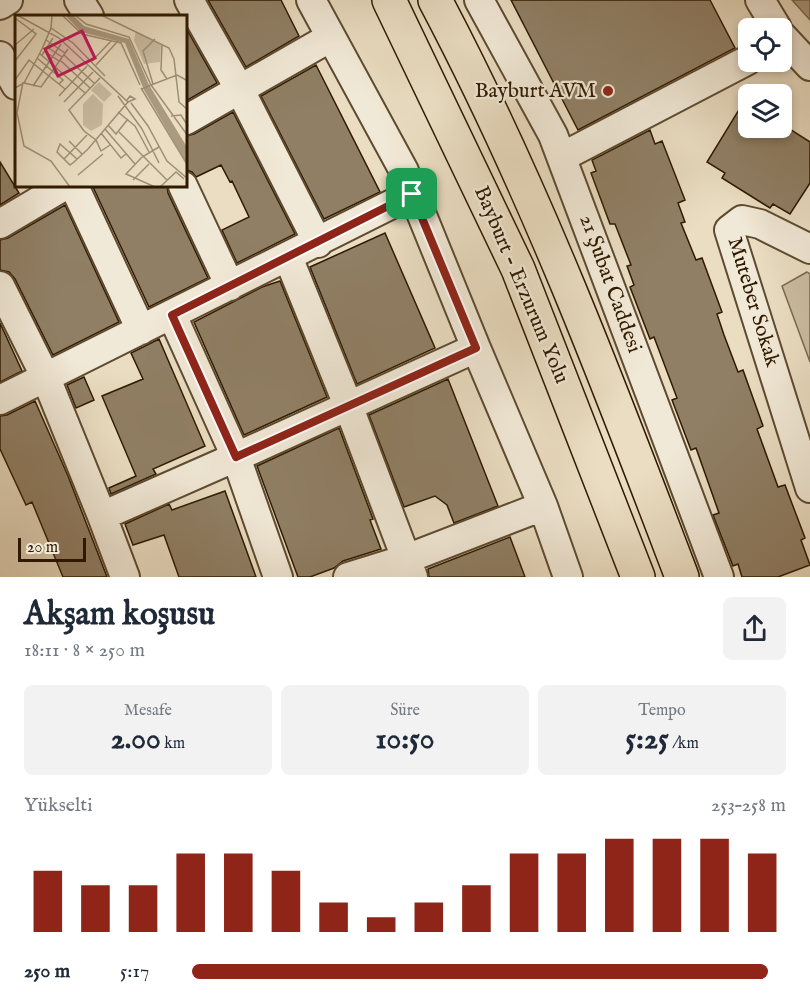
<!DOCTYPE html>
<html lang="tr">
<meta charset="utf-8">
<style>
:root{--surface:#fff;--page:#f2f2f3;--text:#1f2937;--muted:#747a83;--accent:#8f2418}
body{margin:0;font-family:"IM FELL English",serif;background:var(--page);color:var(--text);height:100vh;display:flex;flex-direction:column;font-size:22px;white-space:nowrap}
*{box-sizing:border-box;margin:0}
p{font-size:20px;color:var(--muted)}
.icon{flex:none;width:33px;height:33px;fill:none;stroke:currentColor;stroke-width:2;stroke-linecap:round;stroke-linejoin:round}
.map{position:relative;height:577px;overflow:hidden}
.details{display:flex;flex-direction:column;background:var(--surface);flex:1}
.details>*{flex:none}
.fabs{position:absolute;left:738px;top:18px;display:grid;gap:12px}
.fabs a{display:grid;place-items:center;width:54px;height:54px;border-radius:9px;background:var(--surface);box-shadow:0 3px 9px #0003;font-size:30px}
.scale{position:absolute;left:18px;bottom:15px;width:68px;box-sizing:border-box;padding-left:6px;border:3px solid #2f1a01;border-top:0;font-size:16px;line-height:21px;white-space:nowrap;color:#2f1a01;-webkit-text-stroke:4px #f1e9d7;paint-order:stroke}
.pin{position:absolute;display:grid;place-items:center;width:51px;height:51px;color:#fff;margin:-26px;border-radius:12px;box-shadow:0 3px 9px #0006}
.round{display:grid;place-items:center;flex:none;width:63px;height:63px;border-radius:9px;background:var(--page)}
.summary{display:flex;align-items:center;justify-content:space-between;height:102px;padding:0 24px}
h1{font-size:33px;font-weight:700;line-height:45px}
.figures{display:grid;grid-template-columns:repeat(3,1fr);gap:9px;height:102px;padding:6px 24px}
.figures div{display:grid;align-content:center;border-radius:9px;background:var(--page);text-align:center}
.figures b{font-size:30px;font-weight:700}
.figures small{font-size:16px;font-weight:400}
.figures p{font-size:16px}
.chart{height:168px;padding:12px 24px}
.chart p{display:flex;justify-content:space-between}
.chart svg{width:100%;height:108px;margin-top:6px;stroke:var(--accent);stroke-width:6}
ul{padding:0 24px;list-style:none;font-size:20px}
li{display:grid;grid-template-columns:96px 72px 1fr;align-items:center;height:45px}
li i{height:15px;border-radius:8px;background:var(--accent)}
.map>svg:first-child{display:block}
.green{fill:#cabca1;stroke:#7c6b51;stroke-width:1.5}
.water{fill:#aa9b80;stroke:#79674d;stroke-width:1.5}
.building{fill:#907f65;stroke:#2f1a01;stroke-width:1.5}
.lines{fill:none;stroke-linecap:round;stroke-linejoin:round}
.minor-casing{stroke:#5e4b31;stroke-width:32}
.highway-casing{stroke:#2f1a01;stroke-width:36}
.minor{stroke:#f1e9d7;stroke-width:28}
.highway{stroke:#eaddc2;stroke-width:33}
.route-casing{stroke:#fff;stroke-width:12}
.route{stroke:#8f2418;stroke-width:8}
.poi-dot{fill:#8f2418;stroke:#f1e9d7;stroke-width:2}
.labels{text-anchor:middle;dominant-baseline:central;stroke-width:4.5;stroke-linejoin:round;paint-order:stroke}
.poi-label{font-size:21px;fill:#2f1a01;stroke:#f1e9d7;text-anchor:end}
.street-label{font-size:21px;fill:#2f1a01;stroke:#f1e9d7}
.inset-road{fill:none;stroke:#9f8f75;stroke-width:1.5}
.view{fill:#c2185b;fill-opacity:0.15;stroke:#c2185b;stroke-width:3}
.inset-edge{fill:none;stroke:#2f1a01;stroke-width:3}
</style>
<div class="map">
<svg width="810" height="577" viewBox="0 0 810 577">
<rect width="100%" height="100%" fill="#eaddc2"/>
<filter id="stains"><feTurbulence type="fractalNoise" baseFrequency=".00333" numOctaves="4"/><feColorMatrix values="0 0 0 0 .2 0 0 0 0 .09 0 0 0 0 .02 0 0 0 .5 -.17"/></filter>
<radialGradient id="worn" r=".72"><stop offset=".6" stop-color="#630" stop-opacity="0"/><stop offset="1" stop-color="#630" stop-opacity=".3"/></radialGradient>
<path class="green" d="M807,272L810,274V362L782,286Z"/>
<path class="water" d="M792,0H810V20Z"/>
<path class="building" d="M208,0H281L299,36L246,67Z
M511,0H710L735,48L578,130Z
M186,28L217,83L186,101Z
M316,65L380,192L324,219L261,96Z
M740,108L748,113V128H771L782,134V124L810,142V183L790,214L773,204L770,208L722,178L725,173L707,162Z
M233,112L295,234L237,263L222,230L249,217L232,181L230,182L221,165L196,177L192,172L186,170V136L194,134Z
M650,130L655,144L662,141L685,200L678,203L685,222L681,223L696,260L702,258L722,312L717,314L724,335L738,372L743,370L763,426L757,429L778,487L785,485L805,538L801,540L810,565L778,577H742L738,564L733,566L713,515L719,513L696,448L691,450L672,400L677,398L654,337L650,339L630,287L634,285L627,266L631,265L615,224H610L591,173L596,171L592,160Z
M0,162L19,193L0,205Z
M94,186H167L168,193L208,278L149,307L93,187Z
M65,205L119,322L53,355L15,279L9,272L0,270V240L8,238Z
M385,233L435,348L357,384L310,267Z
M280,281L327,397L244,435L194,322L262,287Z
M0,323L22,371L0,382Z
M159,339L205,446L153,469L156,474L111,494L109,488L136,476L102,396L143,379L131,353Z
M84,377L94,400L76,408L67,385Z
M448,379L498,506L454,523L447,505L435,496L404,507L369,415Z
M35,401L68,476L107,577H63L32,502L26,505L0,449V416L7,415Z
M339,428L373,519L370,520L381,549L343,561L334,568L310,577H298L257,466Z
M225,491L256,577H179L164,535L133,545L125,524L169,504L172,510Z
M510,537L525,577H429L428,569Z"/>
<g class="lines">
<defs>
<path id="minor" d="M79,0L89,16
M189,0L240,90L318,243
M311,0L404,171L476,348L543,506L568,577
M479,0L553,135L719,577
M760,0L777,28
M0,5L8,0
M782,36L810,66
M0,56L16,85
M186,120L331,37
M562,157L748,60
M74,186L141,330
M183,186L230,286
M0,224L64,186
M810,249L760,224L742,220L729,230L810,488
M288,257L348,405L413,577
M0,286L46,378L102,516L125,577
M172,315L236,457L278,577
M0,400L412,194
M102,516L236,457L476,348
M348,577L406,559L543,506"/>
<path id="highway" d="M389,0L518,269L638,577
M435,0C533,185 608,382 682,577"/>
</defs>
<use href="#minor" class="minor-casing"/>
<use href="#highway" class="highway-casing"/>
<use href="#minor" class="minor"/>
<use href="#highway" class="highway"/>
</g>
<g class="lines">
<defs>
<path id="route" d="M412,194L476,348L236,457L172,315Z"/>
</defs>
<use href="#route" class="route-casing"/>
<use href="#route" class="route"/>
</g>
<circle class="poi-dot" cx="608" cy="91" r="6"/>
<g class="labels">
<g class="poi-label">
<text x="596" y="91">Bayburt AVM</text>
</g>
<g class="street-label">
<text transform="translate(610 284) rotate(70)">21 Şubat Caddesi</text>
<text transform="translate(521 285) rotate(67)">Bayburt - Erzurum Yolu</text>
<text transform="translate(753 302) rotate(73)">Muteber Sokak</text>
</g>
</g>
<g transform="translate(15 15)">
<rect width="172" height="172" fill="#eaddc2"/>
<path d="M121,16L146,29L145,47L129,49L119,25ZM84,67L97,79L89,87L76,75ZM78,79L88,89L87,110L76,116L68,110V89Z" fill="#cabca1"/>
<path d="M50,0H58L69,11L114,24L134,70L172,132V149L129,75L110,28L66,17Z" fill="#aa9b80"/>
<path class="inset-road" d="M2,0L44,23L113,87L120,84L115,81L112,85M47,0L67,19L106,28L125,70M60,0L71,9L114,22L136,70L162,60L173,66M86,0L154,33L159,44L164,87L173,95M0,3L21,19L0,46M36,13L58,28L90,61M31,25L50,38M147,29L146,55L152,64M0,30L19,14M32,32L47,42M29,36L44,46M24,38L70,78M27,40L38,23M49,40L80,69M22,43L48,65L44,69M45,45L75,73M77,46L97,25M81,50L103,26M85,63L54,95L69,116L81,125L86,136L95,130M0,65L14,45L50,74M8,67L2,98L9,131L36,146L55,172M9,68L26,72L53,34M138,69L128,36L140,24M18,71L46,29M0,73L9,68L27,34L36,13L37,0M126,73L173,151M127,74L136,70L173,121M44,81L72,51M103,81L127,114M49,87L78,57M116,88L133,111L152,146L173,164M103,97L120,111L134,137M156,101L166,100L173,111M93,110L101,119L113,104M90,114L120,149M127,114L144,148M104,117L152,165M86,118L106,143L111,139M54,126L67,139M49,144L72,120M62,144L45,129L42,137L55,150L59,147L73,134L113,87M63,160L88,139M118,165L134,149M140,172L111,159L127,142L144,132M145,172L161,157L169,164"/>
<path class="view" d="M67,16L80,43L43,61L30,34Z"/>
<rect width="172" height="172" class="inset-edge"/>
</g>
<rect width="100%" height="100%" filter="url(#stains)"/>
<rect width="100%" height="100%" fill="url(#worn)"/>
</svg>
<div class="fabs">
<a><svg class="icon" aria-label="locate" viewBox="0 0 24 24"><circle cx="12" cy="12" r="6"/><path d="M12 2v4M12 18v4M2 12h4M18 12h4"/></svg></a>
<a><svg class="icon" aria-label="layers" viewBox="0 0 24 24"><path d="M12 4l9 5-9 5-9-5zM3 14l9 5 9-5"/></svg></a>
</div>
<div class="scale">20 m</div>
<div class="pin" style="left:412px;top:194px;background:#1e9e55"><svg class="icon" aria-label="arrive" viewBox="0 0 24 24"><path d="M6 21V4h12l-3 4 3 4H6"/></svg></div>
</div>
<section class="details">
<div class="summary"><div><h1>Akşam koşusu</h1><p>18:11 · 8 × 250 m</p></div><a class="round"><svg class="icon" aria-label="share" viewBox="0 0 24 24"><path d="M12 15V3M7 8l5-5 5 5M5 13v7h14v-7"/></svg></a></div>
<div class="figures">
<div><p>Mesafe</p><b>2.00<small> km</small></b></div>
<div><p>Süre</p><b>10:50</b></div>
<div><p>Tempo</p><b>5:25<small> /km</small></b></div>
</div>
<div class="chart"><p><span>Yükselti</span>253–258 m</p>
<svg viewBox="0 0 160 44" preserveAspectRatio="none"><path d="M5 44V19M15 44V25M25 44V25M35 44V12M45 44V12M55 44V19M65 44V32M75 44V38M85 44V32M95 44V25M105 44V12M115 44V12M125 44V6M135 44V6M145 44V6M155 44V12"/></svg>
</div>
<ul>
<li><b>250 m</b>5:17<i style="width:97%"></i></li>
</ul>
</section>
